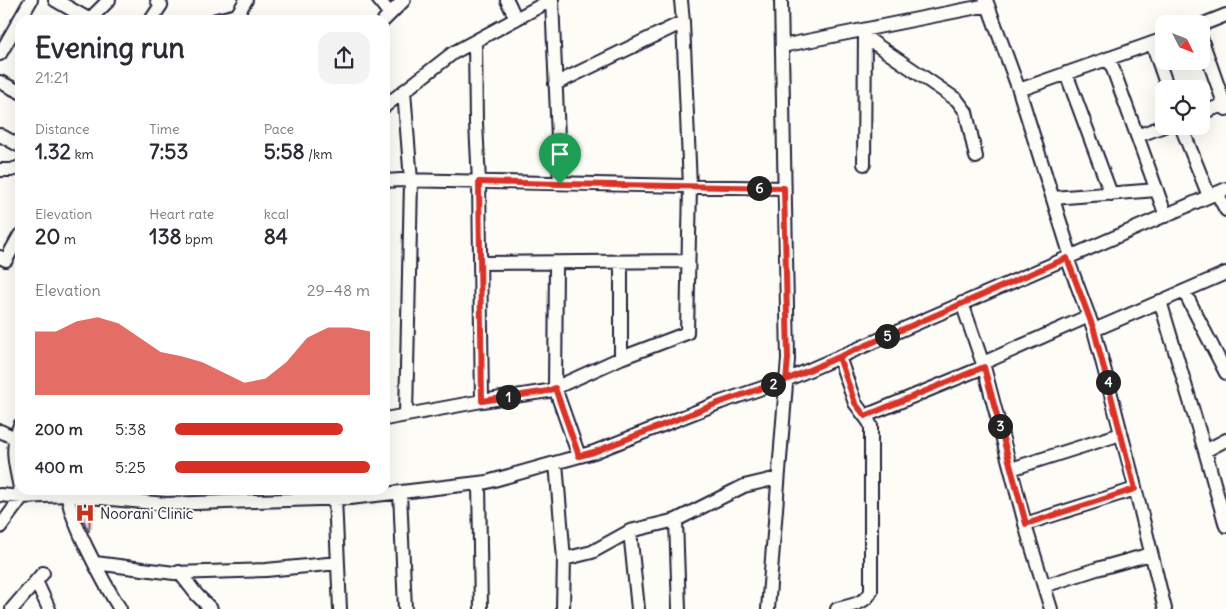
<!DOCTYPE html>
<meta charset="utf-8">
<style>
:root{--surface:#fff;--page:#f2f2f3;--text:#2b2b33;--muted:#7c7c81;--accent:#d93025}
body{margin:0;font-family:Delius,sans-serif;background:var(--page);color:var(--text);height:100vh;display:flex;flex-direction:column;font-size:19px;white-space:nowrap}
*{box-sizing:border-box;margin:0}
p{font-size:16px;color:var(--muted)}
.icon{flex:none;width:28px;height:28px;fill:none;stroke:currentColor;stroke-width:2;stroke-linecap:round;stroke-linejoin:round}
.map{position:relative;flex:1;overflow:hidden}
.drawer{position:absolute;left:15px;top:15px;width:375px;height:480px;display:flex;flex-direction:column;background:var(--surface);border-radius:15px;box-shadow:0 5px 20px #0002}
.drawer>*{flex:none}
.needle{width:32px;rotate:132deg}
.tools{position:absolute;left:1155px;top:15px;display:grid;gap:10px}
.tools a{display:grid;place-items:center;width:55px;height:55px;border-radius:10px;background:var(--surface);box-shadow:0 5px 20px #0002;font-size:25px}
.pin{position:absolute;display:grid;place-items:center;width:42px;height:42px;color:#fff;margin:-51px -21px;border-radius:50% 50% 50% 0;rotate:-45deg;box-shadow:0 0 5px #0007}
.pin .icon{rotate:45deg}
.km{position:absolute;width:25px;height:25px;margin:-12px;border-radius:50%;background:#222;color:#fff;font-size:14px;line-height:25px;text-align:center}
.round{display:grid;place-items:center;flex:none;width:52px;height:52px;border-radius:15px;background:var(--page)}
.headline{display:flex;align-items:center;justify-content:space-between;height:85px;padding:0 20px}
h1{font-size:28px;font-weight:800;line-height:38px}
.metrics{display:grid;grid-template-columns:repeat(3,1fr);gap:8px;height:85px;padding:5px 20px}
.metrics div{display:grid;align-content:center}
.metrics b{font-size:21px;font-weight:800}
.metrics small{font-size:14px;font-weight:400}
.metrics p{font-size:14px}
.chart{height:140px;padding:10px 20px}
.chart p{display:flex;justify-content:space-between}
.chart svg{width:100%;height:90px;margin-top:5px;fill:var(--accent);opacity:.7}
ul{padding:0 20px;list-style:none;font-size:16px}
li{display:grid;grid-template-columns:80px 60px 1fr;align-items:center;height:38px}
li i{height:12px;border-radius:6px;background:var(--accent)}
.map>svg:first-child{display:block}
.shadow{fill:#0003}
.building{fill:#fbc4dc;stroke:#22223b}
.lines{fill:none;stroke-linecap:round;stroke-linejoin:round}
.minor-casing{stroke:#22223b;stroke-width:16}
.minor{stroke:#fdfcf7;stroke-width:12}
.route-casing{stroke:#fff;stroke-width:10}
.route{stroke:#d93025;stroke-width:6}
.labels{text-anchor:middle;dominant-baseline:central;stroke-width:4;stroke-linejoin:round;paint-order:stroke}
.poi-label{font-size:15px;fill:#22223b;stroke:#fdfcf7;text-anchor:start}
</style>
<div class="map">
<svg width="1226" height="609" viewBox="0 0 1226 609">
<rect width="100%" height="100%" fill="#fdfcf7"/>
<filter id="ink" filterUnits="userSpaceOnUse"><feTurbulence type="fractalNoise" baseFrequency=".02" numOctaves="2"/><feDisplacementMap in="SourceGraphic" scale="10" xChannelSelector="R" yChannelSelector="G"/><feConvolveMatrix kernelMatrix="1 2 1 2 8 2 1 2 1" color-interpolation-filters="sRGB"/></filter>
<g filter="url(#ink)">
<path class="shadow" d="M89,507L93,510L92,530L87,526Z"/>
<path class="building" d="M78,505H90L89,532L80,512Z"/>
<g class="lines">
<defs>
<path id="minor" d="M55,0L90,20
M379,0L390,14
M507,0L516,19
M552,0L560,183
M986,0L1019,90L1071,257
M89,20L109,0
M151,20L161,5L157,0
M216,20L237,15
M241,20L237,15L246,0
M384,20L404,0
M1201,25L1226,15
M865,37L957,100L966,112L976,157
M1201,38L1226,109
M475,41L476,123L479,182L482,401
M1152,43L1168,89
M782,46L988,5
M0,54L31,0
M1109,58L1166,216
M1066,73L1111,194
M0,82L20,92
M555,84L683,22
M1019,90L1164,39
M404,91L411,181L406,415
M385,106L453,53L551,0
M1201,113L1226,104
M1181,126L1209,196
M0,135L20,146
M1137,136L1164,126
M864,164L865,31
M0,170H11L20,167
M385,181L401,180L784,188
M1217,193L1226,210
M1053,198L1157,190
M0,257L6,260L20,235
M1067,258L1094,330L1131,471L1165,609
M621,262V358
M480,263L688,261
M556,263L555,388L579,456
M1184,291L1226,373
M1160,301L1205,451L1226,526
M962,303L984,367L1028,535L1051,609
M1094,330L1226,273
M983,363L1089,316
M865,416L984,367
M385,419L482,401L548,391L621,358L687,333L690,186L683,22L681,0
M20,425C10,450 15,462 20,488
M0,431L15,438
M1205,451L1226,440
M556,463L564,559L563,609
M1011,469L1121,434
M479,483L481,609
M68,490C64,512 107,588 120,609
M400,492L405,609
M0,495L22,497L67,495L166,504L350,498L487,482L594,452L721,402L786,380L1226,189
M335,498L340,609
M676,520L679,609
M1025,524L1135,489
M0,527L22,497L21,492
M630,531L638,609
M564,559L592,552L630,531L676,520L744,486L778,478
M95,563L174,573L266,570L338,563
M179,572L197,595L211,609
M36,581L49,609
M1044,586L1097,569L1151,554
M12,609L43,573
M768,609L788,359L781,0
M837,609C849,606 867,603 871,591V426L869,422L855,403L839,357"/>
</defs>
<use href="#minor" class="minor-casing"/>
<use href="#minor" class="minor"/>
</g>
</g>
<g class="lines" filter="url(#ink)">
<defs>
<path id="route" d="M560,184L479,182L482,401L548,391L555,388L579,456L594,452L721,402L786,380L839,357L855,403L865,416L984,367L1026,524L1135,489L1094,330L1067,258L786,380L788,359L784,188L560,184"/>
</defs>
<use href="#route" class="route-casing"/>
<use href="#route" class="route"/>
</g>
<defs>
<symbol id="hospital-bare" viewBox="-9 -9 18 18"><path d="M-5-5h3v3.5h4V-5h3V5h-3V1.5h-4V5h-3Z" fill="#c8321e" stroke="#fdfcf7" stroke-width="2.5" paint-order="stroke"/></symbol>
</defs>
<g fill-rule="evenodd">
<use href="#hospital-bare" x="71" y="499" width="28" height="28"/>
</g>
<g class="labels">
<g class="poi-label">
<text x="100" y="513">Noorani Clinic</text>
</g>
</g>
</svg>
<div class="tools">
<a><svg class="needle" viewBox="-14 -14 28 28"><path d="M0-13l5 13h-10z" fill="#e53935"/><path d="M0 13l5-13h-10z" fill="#7c7c81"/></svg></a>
<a><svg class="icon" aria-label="locate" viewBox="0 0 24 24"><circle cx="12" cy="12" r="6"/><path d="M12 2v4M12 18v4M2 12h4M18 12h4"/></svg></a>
</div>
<div class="pin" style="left:560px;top:184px;background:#1e9e55"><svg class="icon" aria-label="arrive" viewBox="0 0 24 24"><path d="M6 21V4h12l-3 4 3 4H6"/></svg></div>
<b class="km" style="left:508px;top:397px">1</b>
<b class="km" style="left:773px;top:384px">2</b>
<b class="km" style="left:1000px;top:426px">3</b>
<b class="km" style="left:1108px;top:382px">4</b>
<b class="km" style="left:887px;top:336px">5</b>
<b class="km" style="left:759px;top:188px">6</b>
<section class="drawer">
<div class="headline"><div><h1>Evening run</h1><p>21:21</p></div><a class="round"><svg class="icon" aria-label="share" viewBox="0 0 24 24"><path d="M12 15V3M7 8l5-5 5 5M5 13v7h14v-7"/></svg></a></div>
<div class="metrics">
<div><p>Distance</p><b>1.32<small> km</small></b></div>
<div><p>Time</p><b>7:53</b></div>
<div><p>Pace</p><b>5:58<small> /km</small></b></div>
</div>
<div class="metrics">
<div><p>Elevation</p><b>20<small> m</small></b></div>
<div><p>Heart rate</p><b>138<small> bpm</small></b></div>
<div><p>kcal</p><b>84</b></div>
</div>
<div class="chart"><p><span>Elevation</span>29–48 m</p>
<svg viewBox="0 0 160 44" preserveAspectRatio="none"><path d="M0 44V13L10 13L20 8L30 6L40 9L50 16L60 23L70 25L80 28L90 33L100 38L110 36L120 28L130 16L140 11L150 11L160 13V44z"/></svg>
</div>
<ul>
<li><b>200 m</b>5:38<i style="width:86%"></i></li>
<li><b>400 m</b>5:25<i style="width:100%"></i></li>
</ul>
</section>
</div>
